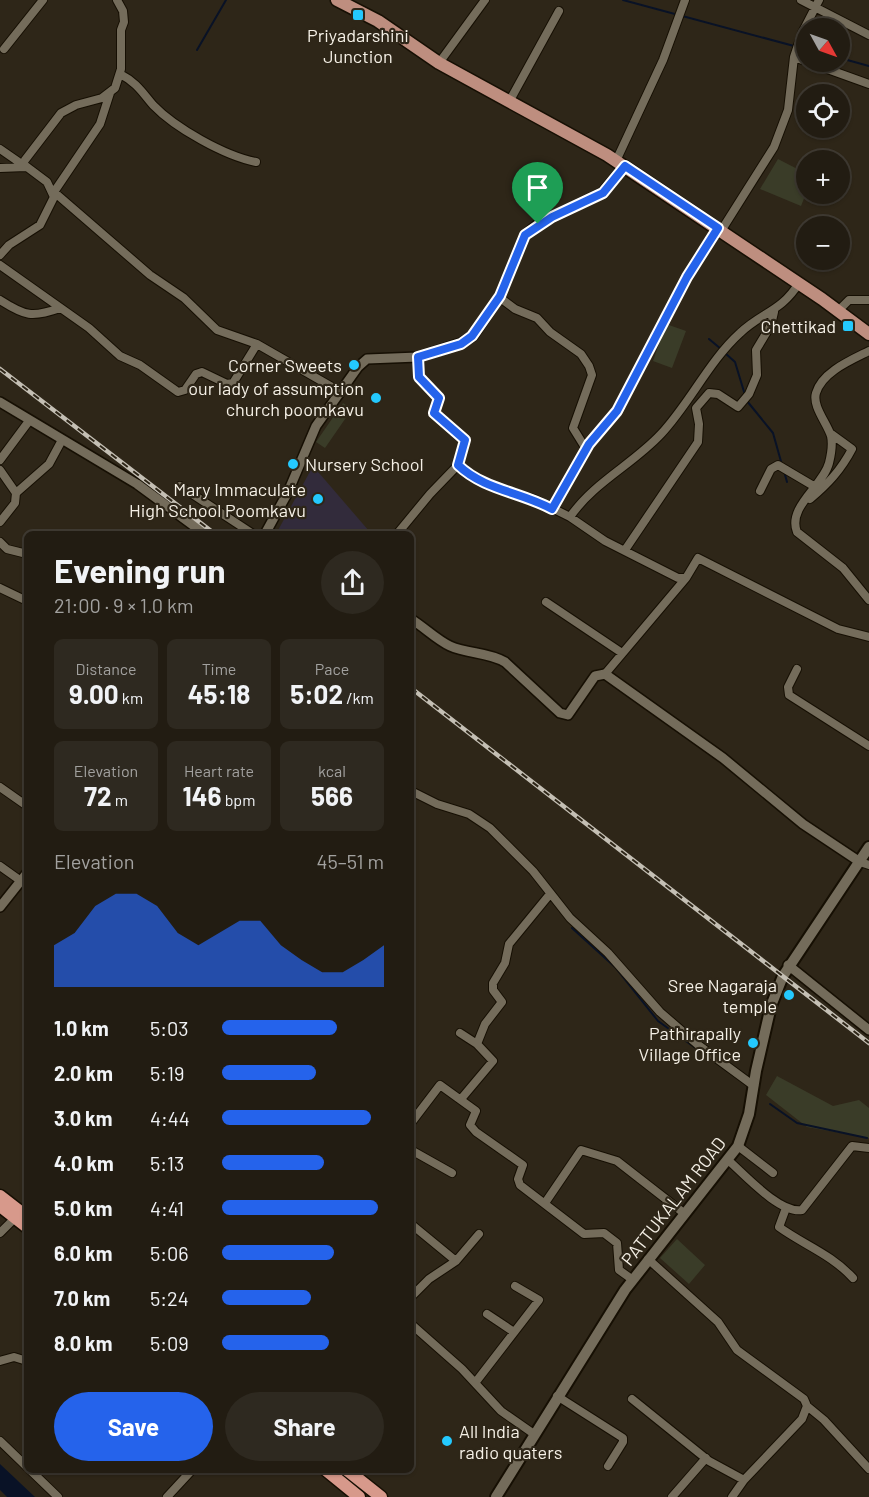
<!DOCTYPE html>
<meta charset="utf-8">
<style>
:root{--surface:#221c12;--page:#2e2920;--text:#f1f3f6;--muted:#a2a19f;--line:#3f3a32;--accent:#2563eb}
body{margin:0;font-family:Barlow,sans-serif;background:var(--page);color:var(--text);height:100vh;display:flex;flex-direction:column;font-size:22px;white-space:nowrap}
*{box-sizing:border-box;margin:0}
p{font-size:20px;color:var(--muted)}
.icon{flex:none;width:33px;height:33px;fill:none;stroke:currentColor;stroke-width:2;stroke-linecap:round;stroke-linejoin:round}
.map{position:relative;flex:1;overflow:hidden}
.details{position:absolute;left:24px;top:531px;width:390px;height:942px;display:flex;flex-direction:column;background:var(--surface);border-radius:9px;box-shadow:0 2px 4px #0004,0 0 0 2px var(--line)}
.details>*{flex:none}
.needle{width:39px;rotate:130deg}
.tools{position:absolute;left:796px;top:18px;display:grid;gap:12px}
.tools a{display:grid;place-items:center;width:54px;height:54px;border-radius:50%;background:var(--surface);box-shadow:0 2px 4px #0004,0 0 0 2px var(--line);font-size:30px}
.pin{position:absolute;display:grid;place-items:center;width:51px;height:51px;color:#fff;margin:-62px -26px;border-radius:50% 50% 50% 0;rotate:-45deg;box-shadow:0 0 6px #0007}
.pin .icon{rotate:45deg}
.round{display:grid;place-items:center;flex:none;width:63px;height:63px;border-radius:32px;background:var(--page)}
.headline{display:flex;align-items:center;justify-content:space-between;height:102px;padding:0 30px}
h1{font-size:33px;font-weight:700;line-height:45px}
.figures{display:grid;grid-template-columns:repeat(3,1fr);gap:9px;height:102px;padding:6px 30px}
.figures div{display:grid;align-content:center;border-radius:9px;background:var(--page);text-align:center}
.figures b{font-size:26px;font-weight:700}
.figures small{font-size:16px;font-weight:400}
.figures p{font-size:16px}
.chart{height:168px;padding:12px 30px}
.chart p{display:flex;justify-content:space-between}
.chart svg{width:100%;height:108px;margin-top:6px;fill:var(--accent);opacity:.7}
.button{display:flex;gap:12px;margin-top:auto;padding:12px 30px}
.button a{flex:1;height:69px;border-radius:36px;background:var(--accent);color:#fff;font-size:24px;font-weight:700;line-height:69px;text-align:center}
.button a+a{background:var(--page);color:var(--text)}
ul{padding:0 30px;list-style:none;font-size:20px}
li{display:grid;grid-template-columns:96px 72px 1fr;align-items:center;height:45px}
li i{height:15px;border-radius:8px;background:var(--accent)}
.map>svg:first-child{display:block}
.education{fill:#322b3b}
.green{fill:#3a3c28}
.water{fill:#091226}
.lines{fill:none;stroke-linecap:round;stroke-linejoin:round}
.stream{stroke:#091226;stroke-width:2}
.minor-casing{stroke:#160f03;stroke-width:10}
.tertiary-casing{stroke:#160f03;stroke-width:12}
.secondary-casing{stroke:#160f03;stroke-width:14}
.primary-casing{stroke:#160f03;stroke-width:15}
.trunk-casing{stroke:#160f03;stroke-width:15}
.minor{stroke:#746c5b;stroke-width:8}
.tertiary{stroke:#746c5b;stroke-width:9}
.secondary{stroke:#746c5b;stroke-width:10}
.primary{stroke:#be8e7f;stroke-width:12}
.trunk{stroke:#d7998b;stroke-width:12}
.rail-casing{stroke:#c4bfb4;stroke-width:4.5}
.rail{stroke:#2e2618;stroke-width:2;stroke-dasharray:7;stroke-linecap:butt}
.route-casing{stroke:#fff;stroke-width:12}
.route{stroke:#2563eb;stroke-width:8}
.poi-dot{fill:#24c9fe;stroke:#2e2618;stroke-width:2}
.labels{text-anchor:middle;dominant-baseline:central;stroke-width:4.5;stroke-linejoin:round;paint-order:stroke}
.poi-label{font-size:18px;fill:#f5f0e6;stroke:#2e2618;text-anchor:end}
.street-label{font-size:18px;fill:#f5f0e6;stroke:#2e2618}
</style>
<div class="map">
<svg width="869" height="1497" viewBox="0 0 869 1497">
<rect width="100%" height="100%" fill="#2e2618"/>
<path class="education" d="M313,466L369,531L366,534H276Z"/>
<path class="green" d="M778,159L807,174V191L801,206L760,189Z
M666,324L686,331L672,368L653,361Z
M343,403L352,409L325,448L316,442Z
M777,1076L833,1106L859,1100L869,1108V1138L807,1127L766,1095Z
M677,1239L705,1265L689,1284L660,1258Z"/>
<path class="water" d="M0,1464L35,1497H7L0,1490Z"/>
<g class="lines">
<path class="stream" d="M623,0L794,46
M800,47L807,49
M197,50L226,0
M840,58L869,66
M709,339L721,349
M725,353L735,362L745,395
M747,401L773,433L782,465
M784,471L787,482
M572,928L615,967L658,1021L729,1072
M770,1104L797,1123L867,1138"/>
<defs>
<path id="minor" d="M801,0L869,35
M4,49L43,0
M794,57L869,84
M439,63L485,0
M120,74C136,82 142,92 153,105C175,128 225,156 256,162
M110,93L100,124L54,192L150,275L184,298L217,330L257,344L339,391
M509,102L559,11
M0,149L26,167
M616,161L663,60L685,0
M0,168L26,167
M721,231L774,147L788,110L794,57L802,33L819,0
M0,255L9,245L40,225L54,197L47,182L23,164L25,160L61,113L76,105L102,98L115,88L121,69V30L124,22L123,11L117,0
M0,265L89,328L120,356L140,365L178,392L185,390L196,374L202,372L227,384L233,383L257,344
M499,297L515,309L537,318L550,332L581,354L589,366L592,375L573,428L586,449
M0,300C25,316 32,318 60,308
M838,311L849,300H869
M869,351C851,360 822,372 816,393C812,406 827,423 831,436C833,445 831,455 829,463C823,486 787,507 797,532L843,568L869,600
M418,357L419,377L439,398L434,413L465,440L458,465L487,485L534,499L570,517L605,541L678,578H686L698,558L838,629L869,637
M0,460L29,421
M0,470L16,493
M180,486L253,534
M760,491L771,469L778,465L817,488
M810,499C828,484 841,470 852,449L830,433
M552,509L589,444L617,411L687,277L718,228
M570,517C594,482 632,465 661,434C690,403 709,361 740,333C762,312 781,312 799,283
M0,522L15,503L16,493L49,464L62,440
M397,534L430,494L458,465
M0,542L7,549L27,554
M625,550L698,442L699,424L696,408L709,393L718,394L738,407L749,394L757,375L756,350L771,325L774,312
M0,588L27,601
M546,602L622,653
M797,669L788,687L789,695L869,746
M605,674L686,578
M0,787L27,806
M411,791L437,804L469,814L490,828L533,871L570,918L608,953L660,1012L697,1044L754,1086
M860,862L869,865
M0,866L21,881
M460,1033L477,1044
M461,1099L493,1061L477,1044L485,1024L502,1002L493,990V983L505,963L509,944L550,894
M411,1123L440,1085L476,1111L470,1125L476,1132L523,1165L518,1179L520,1185L584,1234L604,1233L617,1243L619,1270L633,1280
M738,1146L773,1173
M411,1150L452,1173
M728,1160C745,1175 780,1214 802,1210L852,1146L869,1148
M545,1203L581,1150L617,1161L685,1214
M786,1208L779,1227C804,1245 831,1254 853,1278
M411,1224L456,1261L429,1279L411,1297
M0,1233L15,1218
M648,1259L718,1322L737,1350L804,1399L807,1406L802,1419L744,1480L732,1497
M456,1261L479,1234
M487,1314L514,1332
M411,1324L462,1369L501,1411L534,1434
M0,1361L14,1357L27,1361
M475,1383L539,1300L515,1286
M557,1396L623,1438V1442L608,1466
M632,1399L709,1461L744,1480
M807,1406L824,1420L869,1469
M0,1441L27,1467
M30,1470L58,1497
M167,1497L192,1470
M672,1497L706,1458"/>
<path id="tertiary" d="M0,402L137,484L205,534
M265,534L288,492L316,426L358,367L367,359L418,357L461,343L473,336L500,296L525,235L538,224L602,193L625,166
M411,619C424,627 437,640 450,646C468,654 488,652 505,662L560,713L568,715L595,676L605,674L723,758L803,824L860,862
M0,907L27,873
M788,965L869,1030"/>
<path id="secondary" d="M496,1497L625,1290L738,1146L749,1114L756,1071L771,1006L783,976L869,847"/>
<path id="primary" d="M337,0L378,21L439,63L607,155L822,299L869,334"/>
<path id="trunk" d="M0,1196L27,1217
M0,1206L27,1227
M326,1470L359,1497
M347,1470L381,1497"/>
</defs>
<use href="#minor" class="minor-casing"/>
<use href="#tertiary" class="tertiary-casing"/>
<use href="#secondary" class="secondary-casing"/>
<use href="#primary" class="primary-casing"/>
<use href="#trunk" class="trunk-casing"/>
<use href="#minor" class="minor"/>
<use href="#tertiary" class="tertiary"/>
<use href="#secondary" class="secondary"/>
<use href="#primary" class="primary"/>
<use href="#trunk" class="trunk"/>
<defs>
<path id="rail" d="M0,369L215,534
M411,688L869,1043"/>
</defs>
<use href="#rail" class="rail-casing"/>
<use href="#rail" class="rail"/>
</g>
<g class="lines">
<defs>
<path id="route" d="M625,166L718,228L687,277L617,411L589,444L552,509C521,492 484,490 458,465L465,440L434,413L439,398L419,377L418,357L461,344L472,336L500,296L525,235L552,217L603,193Z"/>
</defs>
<use href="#route" class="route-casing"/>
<use href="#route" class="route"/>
</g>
<g class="poi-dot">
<rect x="352" y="9" width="12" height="12" rx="3"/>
<rect x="842" y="320" width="12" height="12" rx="3"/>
<circle cx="354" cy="365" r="6"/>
<circle cx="376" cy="398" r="6"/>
<circle cx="293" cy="464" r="6"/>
<circle cx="318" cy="499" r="6"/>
<circle cx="789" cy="995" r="6"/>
<circle cx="753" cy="1043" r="6"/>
<circle cx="447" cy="1441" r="6"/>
</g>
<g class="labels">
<g class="poi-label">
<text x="358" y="35" text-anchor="middle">Priyadarshini<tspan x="358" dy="21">Junction</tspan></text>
<text x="836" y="326">Chettikad</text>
<text x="342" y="365">Corner Sweets</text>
<text x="364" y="388">our lady of assumption<tspan x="364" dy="21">church poomkavu</tspan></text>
<text x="305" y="464" text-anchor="start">Nursery School</text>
<text x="306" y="489">Mary Immaculate<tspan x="306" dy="21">High School Poomkavu</tspan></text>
<text x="777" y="985">Sree Nagaraja<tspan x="777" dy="21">temple</tspan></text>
<text x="741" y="1033">Pathirapally<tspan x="741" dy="21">Village Office</tspan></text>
<text x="459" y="1431" text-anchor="start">All India<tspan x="459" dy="21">radio quaters</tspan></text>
</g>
<g class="street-label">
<text transform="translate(673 1201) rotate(-52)">PATTUKALAM ROAD</text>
</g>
</g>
</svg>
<div class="tools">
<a><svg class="needle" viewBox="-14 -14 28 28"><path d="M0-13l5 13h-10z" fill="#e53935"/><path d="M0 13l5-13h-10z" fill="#a2a19f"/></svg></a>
<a><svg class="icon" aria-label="locate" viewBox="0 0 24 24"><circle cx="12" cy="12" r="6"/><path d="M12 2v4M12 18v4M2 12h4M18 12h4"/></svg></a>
<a>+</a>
<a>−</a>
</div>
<div class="pin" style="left:538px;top:224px;background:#1e9e55"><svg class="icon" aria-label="arrive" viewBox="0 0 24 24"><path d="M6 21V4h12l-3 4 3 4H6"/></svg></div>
<section class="details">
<div class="headline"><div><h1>Evening run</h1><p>21:00 · 9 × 1.0 km</p></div><a class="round"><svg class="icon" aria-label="share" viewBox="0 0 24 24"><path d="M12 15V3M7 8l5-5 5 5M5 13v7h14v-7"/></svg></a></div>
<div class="figures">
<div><p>Distance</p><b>9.00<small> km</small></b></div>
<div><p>Time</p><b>45:18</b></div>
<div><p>Pace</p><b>5:02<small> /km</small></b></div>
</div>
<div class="figures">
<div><p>Elevation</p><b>72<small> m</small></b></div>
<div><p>Heart rate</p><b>146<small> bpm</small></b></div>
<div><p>kcal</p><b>566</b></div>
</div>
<div class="chart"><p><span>Elevation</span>45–51 m</p>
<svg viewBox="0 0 160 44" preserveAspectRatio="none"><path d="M0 44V27L10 22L20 11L30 6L40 6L50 11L60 22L70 27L80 22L90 17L100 17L110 27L120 33L130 38L140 38L150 33L160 27V44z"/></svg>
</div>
<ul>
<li><b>1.0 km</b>5:03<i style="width:71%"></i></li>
<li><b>2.0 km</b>5:19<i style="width:58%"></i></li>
<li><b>3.0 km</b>4:44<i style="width:92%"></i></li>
<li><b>4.0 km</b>5:13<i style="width:63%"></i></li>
<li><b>5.0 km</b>4:41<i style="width:96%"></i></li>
<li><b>6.0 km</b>5:06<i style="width:69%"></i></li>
<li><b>7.0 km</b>5:24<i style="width:55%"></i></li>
<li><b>8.0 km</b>5:09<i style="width:66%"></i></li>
</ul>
<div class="button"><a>Save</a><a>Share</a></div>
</section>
</div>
